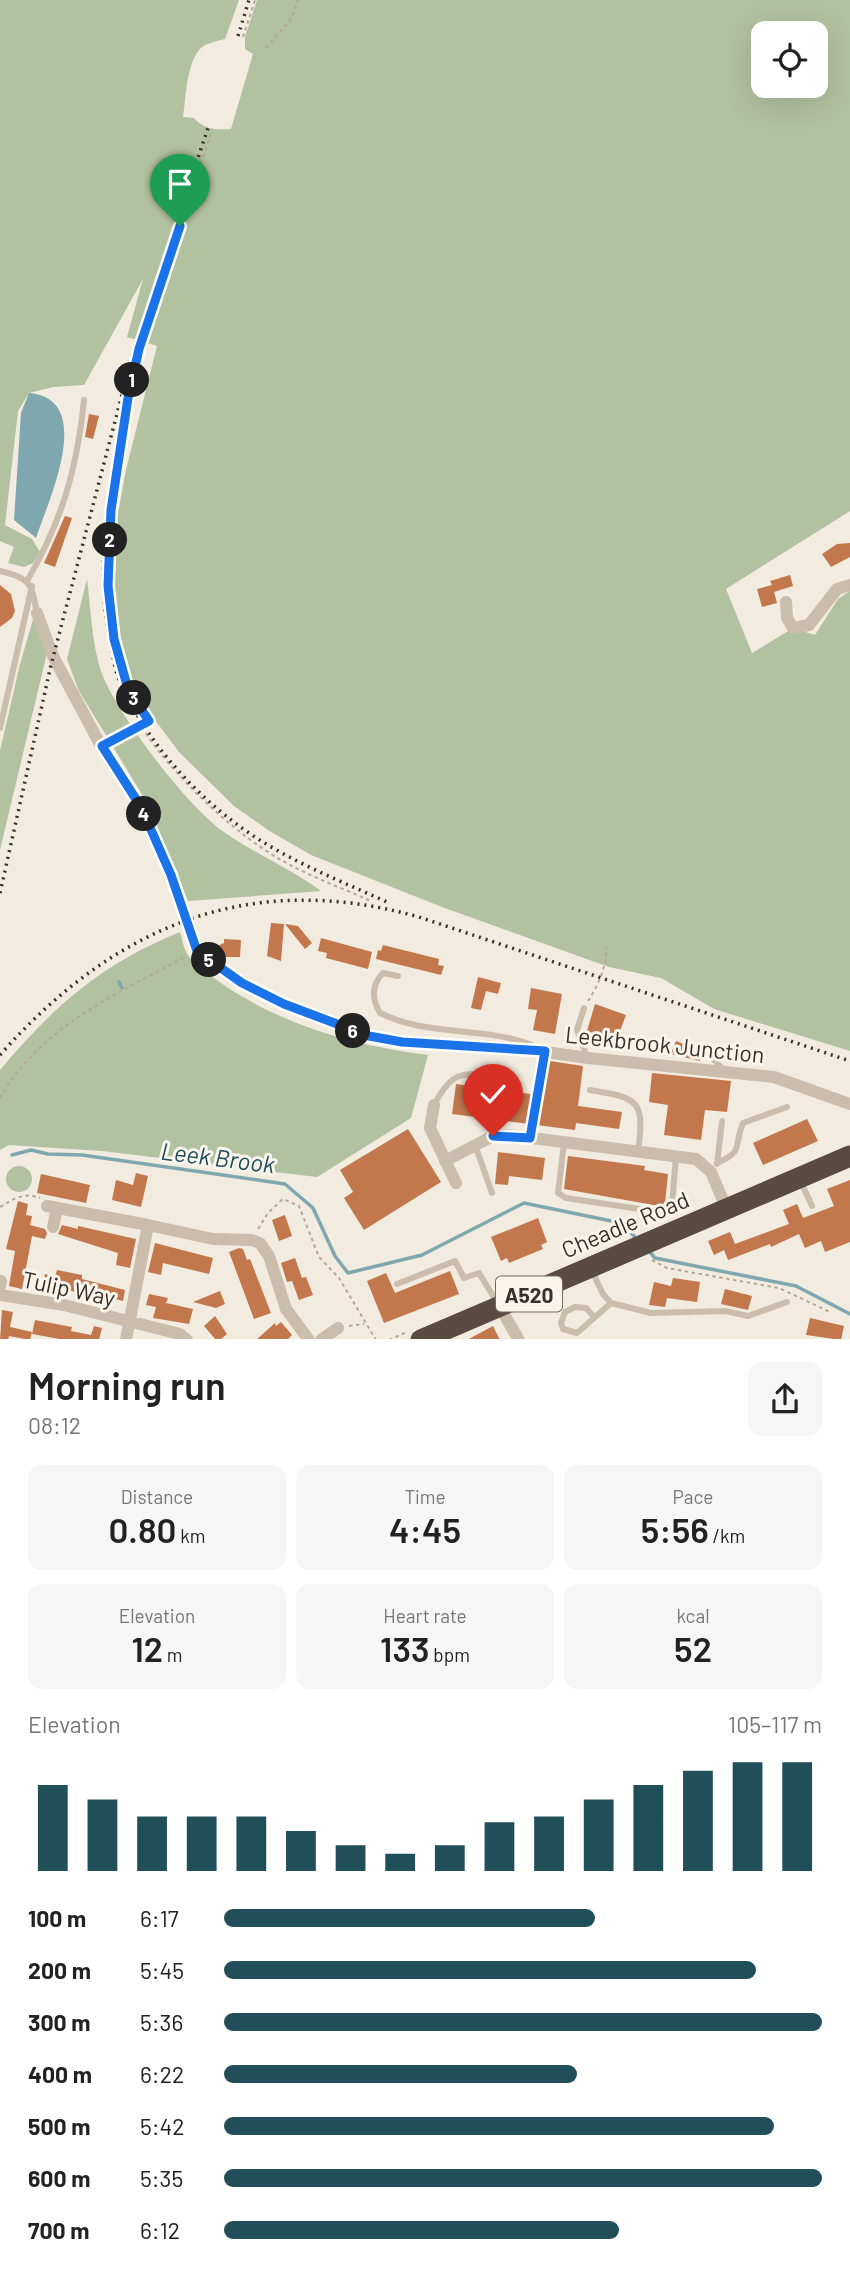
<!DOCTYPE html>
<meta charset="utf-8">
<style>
:root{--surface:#fff;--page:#f6f6f6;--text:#222;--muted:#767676;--accent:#204f59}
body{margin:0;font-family:Barlow,sans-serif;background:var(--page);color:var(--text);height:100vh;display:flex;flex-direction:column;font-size:26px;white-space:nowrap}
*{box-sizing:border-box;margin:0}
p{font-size:23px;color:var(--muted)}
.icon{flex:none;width:38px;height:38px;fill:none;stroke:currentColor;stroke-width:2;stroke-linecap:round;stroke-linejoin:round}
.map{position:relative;height:1339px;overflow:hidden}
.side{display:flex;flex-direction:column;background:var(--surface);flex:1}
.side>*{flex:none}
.fabs{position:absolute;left:751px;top:21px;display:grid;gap:14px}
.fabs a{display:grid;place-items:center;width:77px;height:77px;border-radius:14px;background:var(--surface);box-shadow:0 7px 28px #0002;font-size:35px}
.pin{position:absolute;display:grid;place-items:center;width:60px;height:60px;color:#fff;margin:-72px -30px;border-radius:50% 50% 50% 0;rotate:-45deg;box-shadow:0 0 7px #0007}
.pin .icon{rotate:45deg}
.km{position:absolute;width:35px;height:35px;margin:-18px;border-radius:50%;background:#222;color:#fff;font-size:19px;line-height:35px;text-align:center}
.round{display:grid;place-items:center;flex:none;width:74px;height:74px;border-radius:14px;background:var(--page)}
.headline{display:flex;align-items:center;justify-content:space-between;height:119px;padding:0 28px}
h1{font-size:38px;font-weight:600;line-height:52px}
.figures{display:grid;grid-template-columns:repeat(3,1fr);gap:10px;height:119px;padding:7px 28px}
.figures div{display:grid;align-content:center;border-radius:14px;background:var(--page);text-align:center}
.figures b{font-size:35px;font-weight:600}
.figures small{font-size:19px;font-weight:400}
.figures p{font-size:19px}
.chart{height:196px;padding:14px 28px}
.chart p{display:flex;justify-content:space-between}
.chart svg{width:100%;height:126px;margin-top:7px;stroke:var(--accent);stroke-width:6}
ul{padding:0 28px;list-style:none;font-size:23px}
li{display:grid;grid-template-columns:112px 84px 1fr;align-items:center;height:52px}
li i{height:18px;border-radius:9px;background:var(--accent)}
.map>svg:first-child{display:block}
.green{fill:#b2c19f;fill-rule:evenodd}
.water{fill:#7fa7af}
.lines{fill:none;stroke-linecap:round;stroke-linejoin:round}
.stream{stroke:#7fa7af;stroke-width:3.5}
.building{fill:#c2774d}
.path{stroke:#b6a795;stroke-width:2;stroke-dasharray:3.5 3.5;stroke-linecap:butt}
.lane{stroke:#cabdab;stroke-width:6}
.street{stroke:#cabdab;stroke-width:12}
.highway{stroke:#594b41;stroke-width:21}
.rail{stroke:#38302a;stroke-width:3.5;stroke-dasharray:2 5;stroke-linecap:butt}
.route-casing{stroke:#fff;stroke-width:14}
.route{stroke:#1a73e8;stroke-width:9}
.labels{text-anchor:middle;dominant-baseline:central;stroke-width:6;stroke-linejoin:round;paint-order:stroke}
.shield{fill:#faf5ec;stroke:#726b64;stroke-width:2}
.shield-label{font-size:21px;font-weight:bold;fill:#38302a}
.street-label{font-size:23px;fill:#38302a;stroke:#faf5ec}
.water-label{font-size:24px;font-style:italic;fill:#204f59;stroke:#faf5ec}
</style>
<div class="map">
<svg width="850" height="1340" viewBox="0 0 850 1340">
<rect width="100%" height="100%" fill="#f2ebdf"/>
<path class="green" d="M0,0H239L225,39C217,41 205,43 199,50C186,67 186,97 183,117L194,118C205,130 216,130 231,129L253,54L245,49V37L257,0H850V511L726,589L752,653L793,628L815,635L838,599L850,591V1051L714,1009L661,978L609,967L442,907L311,855L268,830L234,806L179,752L152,716L128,677L118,633L112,587L116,524L126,470L157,346L127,337L143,279L84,385L53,387L29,393L18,411L5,525L32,539L40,552L33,563L24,567L8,563L14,547L0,541ZM763,33H816V86H763Z
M87,579C91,609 92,651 104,679C123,721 184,802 221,830C253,853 290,868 321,891L188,901L146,801L79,691L67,659Z
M34,616L47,653L0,850V751L20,664Z
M180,932C182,938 183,946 186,952C191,962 205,971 214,978C275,1023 353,1046 428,1055L411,1118L317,1177L102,1151L9,1145L0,1150V1070C54,1006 101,964 180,932Z
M6 1179a13 13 0 1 1 26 0a13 13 0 1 1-26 0Z"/>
<path class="water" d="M29,393C97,399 48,501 36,538L14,520L21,413Z"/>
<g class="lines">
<path class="stream" d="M119,982L122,988
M12,1155L31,1150L48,1154L82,1155L285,1184L313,1208L335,1256L348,1273L422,1255L524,1203L621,1223L638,1240
M648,1250L655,1258L796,1286L850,1314"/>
</g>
<path class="building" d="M89,414L99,416L93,439L85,437Z
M65,516L72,518L55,567L44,563Z
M850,543V557L831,567L822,554L837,544Z
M790,575L793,586L774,592L777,603L762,607L757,589L772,585L770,581Z
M0,585L11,594L15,611L12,618L0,627Z
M271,923L284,924L281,961L267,956Z
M285,924L298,926L312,943L305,949Z
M321,938L372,952L368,969L326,958L327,953L318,951Z
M224,939L241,940L240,957H221L212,951L211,949L224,943Z
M383,945L439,959L438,965L444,966L441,975L376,959L378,950L381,951Z
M478,977L501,983L498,994L486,991L481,1010L471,1008Z
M531,988L562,994L555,1034L533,1030L537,1010L528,1009Z
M595,1004L626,1015L616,1042L587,1031Z
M676,1041L703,1051L700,1061L671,1054Z
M543,1060L583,1066L578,1106L622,1112L619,1129L576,1123L575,1130L452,1114L456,1084L538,1095Z
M652,1073L731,1081L727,1112L705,1110L701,1140L664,1135L668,1105L649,1102Z
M807,1119L818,1141L763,1165L753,1143Z
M408,1129L441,1182L364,1230L344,1198L353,1192L340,1170Z
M498,1152L545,1158L542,1180L509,1176L508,1185L495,1184Z
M568,1156L645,1166L644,1170L668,1174L665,1203L659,1206L564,1189Z
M136,1173L148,1176L141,1207L112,1200L116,1180L133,1185Z
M41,1174L90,1185L86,1203L37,1193Z
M850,1180V1242L825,1252L821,1241L805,1248L799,1234L771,1247L770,1244L728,1260L724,1250L714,1255L708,1241L730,1232L735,1244L789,1224L783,1210L797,1204L803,1218L834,1206L827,1189Z
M18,1201L28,1204L26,1215L32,1216L30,1225L45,1229L47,1233L45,1239L32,1236L22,1289L9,1286L15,1251L6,1249Z
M285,1215L292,1236L279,1241L272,1220Z
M538,1218L547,1242L541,1245L543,1249L509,1263L507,1258L501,1261L491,1237Z
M62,1225L78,1229V1226L136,1239L130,1268L116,1265L118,1253L58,1234Z
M155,1243L213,1258L209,1274L163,1263L161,1275L148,1272Z
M239,1248L243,1249L247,1260L250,1259L271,1313L254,1319L229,1252Z
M295,1258L302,1278L306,1277L313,1295L299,1300L292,1281L287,1282L281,1263Z
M57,1270L82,1275V1279L125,1290L123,1301L108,1297L107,1301L43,1283L45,1274L55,1277Z
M450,1271L459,1294L384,1323L367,1281L386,1273L395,1293Z
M673,1278L700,1282L697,1302L667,1298L665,1307L649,1305L654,1282L671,1286Z
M725,1289L752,1296L748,1310L721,1304Z
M220,1291L225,1304L216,1308L193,1302Z
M149,1294L168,1298L166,1303L193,1309L189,1324L153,1318L156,1307L146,1305Z
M2,1310L13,1312L10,1327L32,1332L30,1340L9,1336L8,1340H0Z
M215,1316L227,1334L220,1340H216L204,1326Z
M810,1318L844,1326L841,1340L806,1335Z
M35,1320L72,1327L71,1331L91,1335L94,1326L102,1328L99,1340H65L32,1334Z
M281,1322L292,1335L287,1340H256L275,1323L276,1326Z
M493,1326L500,1340H467Z"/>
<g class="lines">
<path class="path" d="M243,37L255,0
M266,48L291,19L298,0
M141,726L149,721L128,689L114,639L108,586L111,510L128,398L139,349L212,130
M111,740L141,726C171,774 234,834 283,861C311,877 342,888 371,901
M588,1001C598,986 607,966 606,947
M0,1098C40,1026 118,994 186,956
M532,1126L543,1063
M0,1207C15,1198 23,1192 40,1198
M258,1229L268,1213L283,1199L299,1206L319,1257L339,1278L376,1340
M652,1260L667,1268L779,1288L830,1312
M349,1326L364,1324
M389,1340L407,1332"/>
<path class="lane" d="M0,571C31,579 31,582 37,613
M27,581C62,521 77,469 84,400
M0,728L32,586
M398,976L383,973C371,985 372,999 380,1013C428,1037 483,1026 532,1045
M584,1008L577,1030L587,1057
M708,1054L724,1070
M590,1090C639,1098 645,1100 638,1152
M434,1105C448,1079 457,1070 487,1076
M564,1143L558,1193L566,1198L660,1212L672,1205L676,1156
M475,1145L492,1193
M717,1163C745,1151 733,1146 743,1123L787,1107
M717,1164L722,1121
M800,1180L812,1206
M591,1269L603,1294L611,1303L651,1313L725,1311L748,1316L787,1302
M397,1284L455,1261L464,1278L479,1273L498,1304
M594,1317L586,1308L575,1307L565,1312L561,1323L563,1329L577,1333L611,1303"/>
<path class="street" d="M786,602L787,618L793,628L809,625L837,589L850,585
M37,613L53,656L101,746L141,807L171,875L197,951L242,983L284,1004L369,1036L402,1042L517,1048L588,1058L774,1077L850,1104
M434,1105L430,1128L456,1183
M445,1161L493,1136L508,1135L696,1159L711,1172L727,1210
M47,1206L148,1225L126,1340
M148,1225L213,1239L252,1240L260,1243L269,1256L286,1309L309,1340
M53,1227L57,1208
M0,1286L1,1281
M0,1295L64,1305L180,1334L187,1340
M499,1306L519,1340
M321,1340L338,1328"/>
<path class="highway" d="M421,1340L850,1156"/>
<path class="rail" d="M238,36L249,0
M115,456C105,521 96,585 112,651C114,661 115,672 120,681C147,745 204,806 263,842C302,866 345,883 387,902
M0,893L51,665L134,349L208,128
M0,1055C114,926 249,869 419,917L850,1061"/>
</g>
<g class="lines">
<defs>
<path id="route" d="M180,226L139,349L128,398L111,510L108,586L114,639L128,689L149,721L102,746L141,807L171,875L197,951L242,983L284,1004L369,1036L402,1042L545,1051L530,1138L493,1136"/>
</defs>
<use href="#route" class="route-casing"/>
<use href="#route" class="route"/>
</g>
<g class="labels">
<rect class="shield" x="496" y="1276.5" width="66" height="35" rx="5"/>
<g class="shield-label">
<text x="529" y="1294">A520</text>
</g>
<g class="street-label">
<text transform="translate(665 1044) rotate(6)">Leekbrook Junction</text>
<text transform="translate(625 1224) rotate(-23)">Cheadle Road</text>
<text transform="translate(69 1288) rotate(12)">Tulip Way</text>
</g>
<g class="water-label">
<text transform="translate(218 1157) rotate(7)">Leek Brook</text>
</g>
</g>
</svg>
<div class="fabs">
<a><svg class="icon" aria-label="locate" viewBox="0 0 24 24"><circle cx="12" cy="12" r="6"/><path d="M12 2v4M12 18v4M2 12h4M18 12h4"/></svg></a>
</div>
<div class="pin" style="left:180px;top:226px;background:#1e9e55"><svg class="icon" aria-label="arrive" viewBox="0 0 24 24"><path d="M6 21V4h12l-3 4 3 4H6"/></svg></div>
<div class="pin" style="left:493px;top:1136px;background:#d93025"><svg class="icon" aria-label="check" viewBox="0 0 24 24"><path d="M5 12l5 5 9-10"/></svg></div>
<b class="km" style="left:132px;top:380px">1</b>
<b class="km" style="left:110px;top:540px">2</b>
<b class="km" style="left:134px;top:698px">3</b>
<b class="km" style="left:144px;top:814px">4</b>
<b class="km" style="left:209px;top:960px">5</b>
<b class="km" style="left:353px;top:1031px">6</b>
</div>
<section class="side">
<div class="headline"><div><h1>Morning run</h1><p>08:12</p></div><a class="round"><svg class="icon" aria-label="share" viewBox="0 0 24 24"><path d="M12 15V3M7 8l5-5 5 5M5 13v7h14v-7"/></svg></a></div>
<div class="figures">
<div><p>Distance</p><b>0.80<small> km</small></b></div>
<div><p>Time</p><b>4:45</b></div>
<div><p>Pace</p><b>5:56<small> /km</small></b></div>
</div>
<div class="figures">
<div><p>Elevation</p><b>12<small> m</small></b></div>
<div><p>Heart rate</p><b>133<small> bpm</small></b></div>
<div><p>kcal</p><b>52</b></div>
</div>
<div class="chart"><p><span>Elevation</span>105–117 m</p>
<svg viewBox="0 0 160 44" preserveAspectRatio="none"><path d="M5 44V14M15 44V19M25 44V25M35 44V25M45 44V25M55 44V30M65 44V35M75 44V38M85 44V35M95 44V27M105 44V25M115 44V19M125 44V14M135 44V9M145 44V6M155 44V6"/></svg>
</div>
<ul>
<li><b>100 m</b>6:17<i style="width:62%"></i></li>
<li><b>200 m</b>5:45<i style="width:89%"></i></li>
<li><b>300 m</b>5:36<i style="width:100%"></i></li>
<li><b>400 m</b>6:22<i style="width:59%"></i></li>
<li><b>500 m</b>5:42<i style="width:92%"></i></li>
<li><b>600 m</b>5:35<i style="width:100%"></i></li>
<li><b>700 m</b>6:12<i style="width:66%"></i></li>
</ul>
</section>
